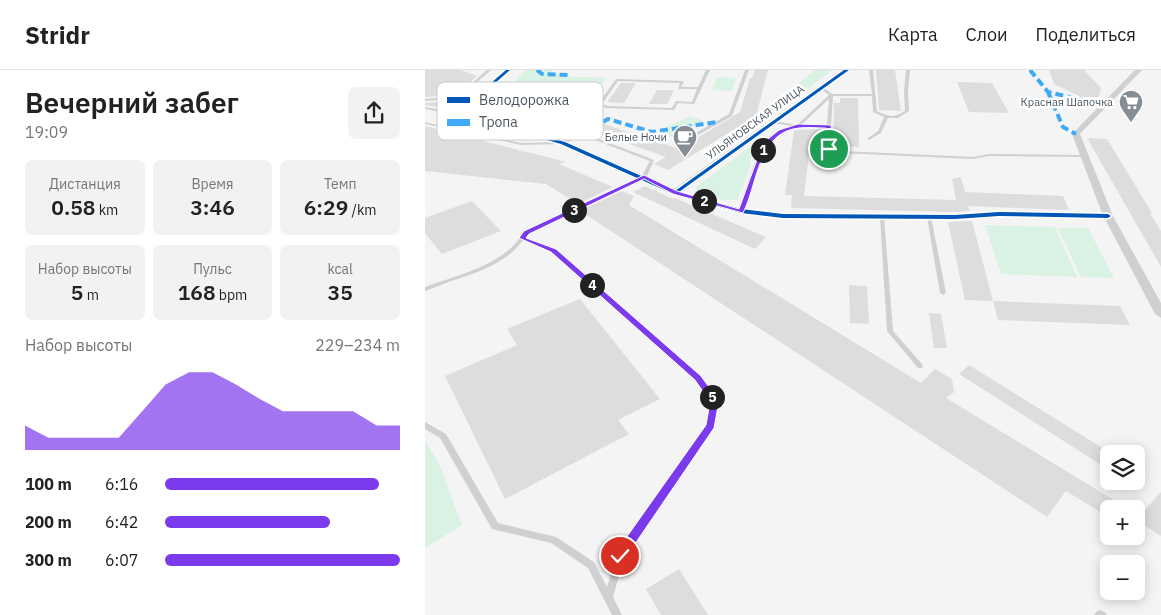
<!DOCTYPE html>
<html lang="ru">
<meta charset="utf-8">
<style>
:root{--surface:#fff;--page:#f2f2f2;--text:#222;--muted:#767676;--line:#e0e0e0;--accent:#7c3aed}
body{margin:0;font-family:"IBM Plex Sans",sans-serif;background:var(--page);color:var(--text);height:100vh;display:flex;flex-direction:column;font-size:19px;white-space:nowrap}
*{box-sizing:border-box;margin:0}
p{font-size:16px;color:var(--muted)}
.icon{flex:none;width:28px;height:28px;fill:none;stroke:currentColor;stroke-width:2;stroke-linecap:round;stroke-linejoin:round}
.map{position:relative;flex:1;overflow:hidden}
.details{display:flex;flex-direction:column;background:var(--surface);width:425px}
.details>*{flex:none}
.fabs{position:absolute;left:675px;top:375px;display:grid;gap:10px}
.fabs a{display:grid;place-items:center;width:45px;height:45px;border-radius:8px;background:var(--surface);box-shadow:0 2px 12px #0003;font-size:25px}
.pin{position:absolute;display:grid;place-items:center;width:42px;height:42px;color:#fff;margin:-21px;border:2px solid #fff;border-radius:50%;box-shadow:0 1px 5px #0007}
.km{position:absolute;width:25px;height:25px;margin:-12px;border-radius:50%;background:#222;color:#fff;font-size:14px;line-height:25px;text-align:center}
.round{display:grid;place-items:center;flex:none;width:52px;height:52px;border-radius:8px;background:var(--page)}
.headline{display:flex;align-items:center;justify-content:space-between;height:85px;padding:0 25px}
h1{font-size:28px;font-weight:600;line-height:38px}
.figures{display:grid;grid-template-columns:repeat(3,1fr);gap:8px;height:85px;padding:5px 25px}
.figures div{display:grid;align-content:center;border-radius:8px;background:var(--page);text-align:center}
.figures b{font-size:21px;font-weight:600}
.figures small{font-size:14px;font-weight:400}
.figures p{font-size:14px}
.chart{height:140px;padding:10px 25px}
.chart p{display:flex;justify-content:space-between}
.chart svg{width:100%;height:90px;margin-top:5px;fill:var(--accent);opacity:.7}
ul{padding:0 25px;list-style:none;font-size:16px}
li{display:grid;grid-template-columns:80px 60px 1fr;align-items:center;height:38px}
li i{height:12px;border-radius:6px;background:var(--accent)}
header{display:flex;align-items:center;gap:30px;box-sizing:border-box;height:70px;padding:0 25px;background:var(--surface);border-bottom:1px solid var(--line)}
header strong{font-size:24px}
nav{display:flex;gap:28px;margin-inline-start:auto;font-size:18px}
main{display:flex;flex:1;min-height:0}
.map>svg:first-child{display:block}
.green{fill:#d9f2e3}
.building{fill:#ddddde}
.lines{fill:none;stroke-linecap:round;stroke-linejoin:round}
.lane{fill:#ced0d2;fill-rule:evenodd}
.street{fill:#ced0d2;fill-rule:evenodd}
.quiet{stroke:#3fa9f5;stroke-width:4;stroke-dasharray:8 4;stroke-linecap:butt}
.cycleway-casing{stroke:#fff;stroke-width:3}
.cycleway{fill:#0057b8;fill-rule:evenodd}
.route{fill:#7c3aed;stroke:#fff}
.labels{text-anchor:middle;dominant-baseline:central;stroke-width:5;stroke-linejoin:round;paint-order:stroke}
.far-poi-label{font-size:11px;fill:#4a5661;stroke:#fff;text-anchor:end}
.far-street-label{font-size:11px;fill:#4a5661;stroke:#fff}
.key{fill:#fff;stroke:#c9ccd0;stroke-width:1}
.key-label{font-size:14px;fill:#4a5661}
</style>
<header>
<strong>Stridr</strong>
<nav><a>Карта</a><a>Слои</a><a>Поделиться</a></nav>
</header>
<main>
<section class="details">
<div class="headline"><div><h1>Вечерний забег</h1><p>19:09</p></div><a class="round"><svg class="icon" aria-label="share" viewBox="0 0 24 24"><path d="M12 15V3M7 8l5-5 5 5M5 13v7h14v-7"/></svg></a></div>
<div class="figures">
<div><p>Дистанция</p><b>0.58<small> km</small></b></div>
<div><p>Время</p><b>3:46</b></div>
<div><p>Темп</p><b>6:29<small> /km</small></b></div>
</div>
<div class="figures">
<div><p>Набор высоты</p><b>5<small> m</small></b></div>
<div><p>Пульс</p><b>168<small> bpm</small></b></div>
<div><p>kcal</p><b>35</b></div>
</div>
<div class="chart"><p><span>Набор высоты</span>229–234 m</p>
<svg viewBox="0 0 160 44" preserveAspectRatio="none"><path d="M0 44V32L10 38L20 38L30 38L40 38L50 25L60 12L70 6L80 6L90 12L100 19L110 25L120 25L130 25L140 25L150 32L160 32V44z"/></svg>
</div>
<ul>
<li><b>100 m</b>6:16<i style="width:91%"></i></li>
<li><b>200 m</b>6:42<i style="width:70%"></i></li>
<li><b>300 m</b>6:07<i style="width:100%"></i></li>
</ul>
</section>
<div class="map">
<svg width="736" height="545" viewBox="0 0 736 545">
<rect width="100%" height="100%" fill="#f4f4f4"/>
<path class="green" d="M101,0H127L124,4H134L135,6L182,8L155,42L85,16Z
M390,0H407L341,50L333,47Z
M292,7L311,8L307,21L287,20Z
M265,46L279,51L245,67L233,61Z
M330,73L323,103L312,130H299L272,122L271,117Z
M560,155L630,157L652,207L576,204Z
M633,158H663L689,208L656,207Z
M0,371L14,393L37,455L0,478Z"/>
<path class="building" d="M0,0H36L52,6L45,12L12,26L0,27Z
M330,0H343L331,46L243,100L229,94L241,87L170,62L173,52L254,79L315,42L325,8H327Z
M451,0H470L476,41L454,40Z
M624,0H659L676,18L674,27H656L629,14Z
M532,12L567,13L584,43L544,42Z
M196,13H211L199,33L182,32Z
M232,20H249L242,34H224Z
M39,21L37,23H46L28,40L0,35V33L16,32Z
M415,28H433L434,77L408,76L409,33H415Z
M0,56L141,92L134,94L188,117L153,134L121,114L0,101Z
M400,59V75H385L379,126L531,130L527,109L536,107L540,122L638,126L644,140L543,136L545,141L530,142L366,138L367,125H360L369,60Z
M662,68L682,69L727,143H725L736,161V197Z
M220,116L248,129L250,128L341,167L330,179L208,122Z
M197,121L209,126L204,135L496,313L510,299L527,309L529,322L521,328L692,432L687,439H684L682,446L641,421L622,447L157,142L163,140L161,138Z
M47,131L76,161L17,184L0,163V148Z
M547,151L568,231L540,230L523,152Z
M424,215L442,216L444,254L425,253Z
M155,229L235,329L193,350L204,364L80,429L20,306L92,275L82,259Z
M568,231L695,236L705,255L573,250Z
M504,243L516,244L522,278H509Z
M544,295L684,382V400L534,304Z
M736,422V466L711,450Z
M254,499L283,545H236L221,519Z"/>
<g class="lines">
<path class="lane" d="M62,0H66L51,13H67L69,14L68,15L46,16L15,30L0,31V29L13,28L38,16L46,14Z
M281,0H285L269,34L253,33L249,40H248L181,38L173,34L191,9L257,11L259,12L256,17H273ZM193,11L255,13L253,19H272L267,32L251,31L247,38L182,36L177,34Z
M320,0H324L307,46L255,75H253V73L304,44Z
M444,0H448L452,41C464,47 468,48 480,41L479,21L481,0H485L483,21L484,41L473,48H463L456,63L444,70H443V68L453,61L459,47L448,42L447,26H408L406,56V78L417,81L548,87L564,84L658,85L660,86L658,87L564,86L548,89L417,83L402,79V57C389,57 372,55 360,61C337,70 326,119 318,141L316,142H314V141C321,119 331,78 349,63C355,59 361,58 367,56L349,53V51L372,55L404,25L396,19V17H398L407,24H447ZM404,29L402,55H376Z
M54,24H56L229,90L221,108L103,163L100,167L130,180L275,306L293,331L288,358L199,488L188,527L197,545H187L163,498L126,473L67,459L15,368L0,359V352L21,364L73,453L131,467L169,492L182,517L192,483L282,355L286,331L271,310L126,182L98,170C82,193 52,203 26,211C18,214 9,218 0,221V217C30,206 67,198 90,174C94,170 96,165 99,161L217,106L225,91L157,65L138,74L96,75L0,54V52L16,56L30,45L0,39V37L34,43V45L20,56L96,73L137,72L154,64L54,26Z
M455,146H459V147L468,261L497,294L498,296L497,298H493L462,261L455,147Z
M502,146H506V147L521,223L518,225L515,223L502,147Z
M674,540L680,542L682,545H669L671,542Z"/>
<path class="street" d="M79,0H86L39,43L141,71L249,119L417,0H425L257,122L317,138L358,143L530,144L574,141L677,143L647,64L710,0H717L655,64L688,146L736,233V248L730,244L680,149L574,147L530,150L358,149L316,144L247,125L135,75L30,46V42Z"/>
<path class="quiet" d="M112,0L117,4L144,5
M605,0L623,22L679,35
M623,22L638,57L651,64
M157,64L183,49L227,62L292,52"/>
<defs>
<path id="cycleway" d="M81,0H85L36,43L140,72L250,121L419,0H424L254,122L316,139L358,144L530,145L574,142L683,144L686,146L683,148L574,146L530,149L358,148L316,143L248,124L136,74L31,45V43Z"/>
</defs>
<use href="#cycleway" class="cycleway-casing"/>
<use href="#cycleway" class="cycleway"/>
</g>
<path class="route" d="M373,54L406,55L407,79H401V58C392,58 383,57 374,58C333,62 333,113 318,143L248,124L219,109L104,164L101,168L131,179L276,306L294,331L289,358L199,490H191V482L281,355L285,332L270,310L126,182L94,168L99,161L219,105L252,121L314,139L338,73L354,60Z"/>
<defs>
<symbol id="supermarket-pin" viewBox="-11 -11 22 30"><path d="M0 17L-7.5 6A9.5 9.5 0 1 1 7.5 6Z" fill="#868d94" stroke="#fff"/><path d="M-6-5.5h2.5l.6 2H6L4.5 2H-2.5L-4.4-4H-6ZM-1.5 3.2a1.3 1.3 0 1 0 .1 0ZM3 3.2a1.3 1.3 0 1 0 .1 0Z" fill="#fff"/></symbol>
<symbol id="cafe-pin" viewBox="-11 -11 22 30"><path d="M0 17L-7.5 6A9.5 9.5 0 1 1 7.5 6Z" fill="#868d94" stroke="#fff"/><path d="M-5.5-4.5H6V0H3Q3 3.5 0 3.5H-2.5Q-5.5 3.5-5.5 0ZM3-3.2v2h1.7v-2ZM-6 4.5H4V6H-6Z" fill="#fff"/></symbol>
</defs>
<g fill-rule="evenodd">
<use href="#supermarket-pin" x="692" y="18" width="28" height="38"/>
<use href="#cafe-pin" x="246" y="53" width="28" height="38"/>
</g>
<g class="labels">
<g class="far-poi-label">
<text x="688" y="32">Красная Шапочка</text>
<text x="242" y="67">Белые Ночи</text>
</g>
<g class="far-street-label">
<text transform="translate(330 52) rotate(-36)">УЛЬЯНОВСКАЯ УЛИЦА</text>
</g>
</g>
<rect x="12" y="12" width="166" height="58" rx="8" class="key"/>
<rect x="22" y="27" width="23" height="6" fill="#0057b8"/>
<rect x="22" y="49" width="23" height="7" fill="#3fa9f5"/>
<g class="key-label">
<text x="54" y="35">Велодорожка</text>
<text x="54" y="57">Тропа</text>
</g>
</svg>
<div class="fabs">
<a><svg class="icon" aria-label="layers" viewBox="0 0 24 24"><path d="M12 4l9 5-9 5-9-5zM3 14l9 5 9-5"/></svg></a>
<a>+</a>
<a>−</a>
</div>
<div class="pin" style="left:404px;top:79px;background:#1e9e55"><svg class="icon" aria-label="arrive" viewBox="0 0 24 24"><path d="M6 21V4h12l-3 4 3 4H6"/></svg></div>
<div class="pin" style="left:195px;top:486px;background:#d93025"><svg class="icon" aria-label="check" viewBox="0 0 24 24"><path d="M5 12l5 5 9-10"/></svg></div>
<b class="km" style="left:338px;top:80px">1</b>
<b class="km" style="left:279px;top:131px">2</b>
<b class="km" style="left:149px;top:140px">3</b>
<b class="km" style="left:167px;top:215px">4</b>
<b class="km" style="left:287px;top:327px">5</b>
</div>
</main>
